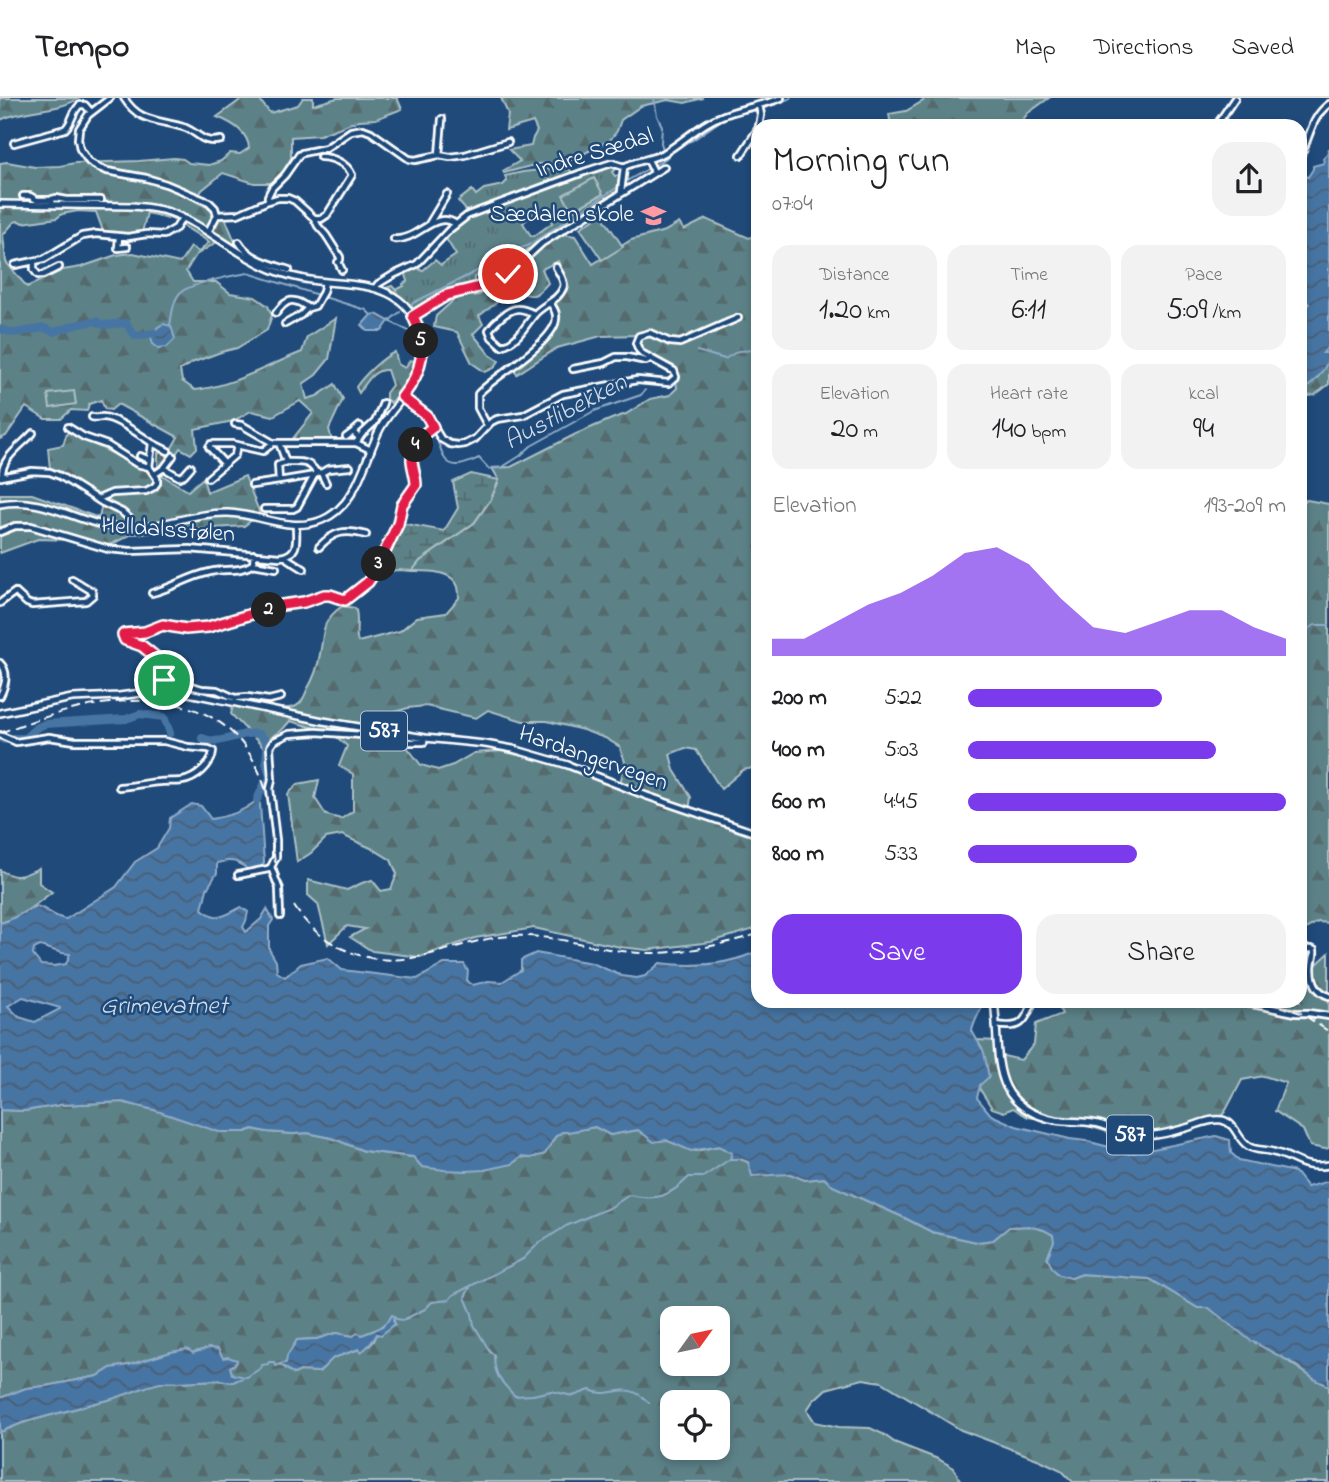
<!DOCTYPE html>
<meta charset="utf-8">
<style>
:root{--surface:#fff;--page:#f2f2f2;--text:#202124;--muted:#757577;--line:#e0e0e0;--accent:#7c3aed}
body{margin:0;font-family:"Indie Flower",sans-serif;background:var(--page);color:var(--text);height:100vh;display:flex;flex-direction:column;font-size:26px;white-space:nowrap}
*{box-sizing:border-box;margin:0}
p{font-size:23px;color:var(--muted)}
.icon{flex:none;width:38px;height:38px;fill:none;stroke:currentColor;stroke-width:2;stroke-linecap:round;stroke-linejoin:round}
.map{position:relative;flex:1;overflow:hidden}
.details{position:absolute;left:751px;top:21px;width:556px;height:889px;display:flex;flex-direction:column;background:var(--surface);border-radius:21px;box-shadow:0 4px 10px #0003}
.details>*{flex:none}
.needle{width:46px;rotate:57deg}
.buttons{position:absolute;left:660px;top:1208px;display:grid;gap:14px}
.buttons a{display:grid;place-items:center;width:70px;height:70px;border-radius:14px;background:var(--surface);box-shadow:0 4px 10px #0003;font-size:35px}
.pin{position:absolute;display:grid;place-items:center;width:60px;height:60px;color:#fff;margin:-30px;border:4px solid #fff;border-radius:50%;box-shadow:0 2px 7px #0007}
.km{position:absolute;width:35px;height:35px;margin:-18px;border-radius:50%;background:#222;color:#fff;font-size:19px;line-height:35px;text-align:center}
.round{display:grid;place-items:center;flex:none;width:74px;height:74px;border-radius:21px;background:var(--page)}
.head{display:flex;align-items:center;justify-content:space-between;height:119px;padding:0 21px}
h1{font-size:38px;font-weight:600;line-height:52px}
.metrics{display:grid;grid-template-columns:repeat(3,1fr);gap:10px;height:119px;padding:7px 21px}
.metrics div{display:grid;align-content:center;border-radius:18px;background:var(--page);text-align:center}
.metrics b{font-size:30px;font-weight:600}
.metrics small{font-size:19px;font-weight:400}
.metrics p{font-size:19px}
.chart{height:196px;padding:14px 21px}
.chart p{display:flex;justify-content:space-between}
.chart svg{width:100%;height:126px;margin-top:7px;fill:var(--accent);opacity:.7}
.action{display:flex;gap:14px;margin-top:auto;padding:14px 21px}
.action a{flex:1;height:80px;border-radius:21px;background:var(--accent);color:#fff;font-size:28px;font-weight:600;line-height:80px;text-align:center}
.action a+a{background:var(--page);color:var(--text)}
ul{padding:0 21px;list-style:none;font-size:23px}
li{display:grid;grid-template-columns:112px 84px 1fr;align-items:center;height:52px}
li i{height:18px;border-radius:9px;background:var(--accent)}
header{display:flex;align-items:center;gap:42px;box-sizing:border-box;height:98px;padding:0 35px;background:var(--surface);border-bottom:2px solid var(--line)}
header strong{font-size:33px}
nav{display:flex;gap:38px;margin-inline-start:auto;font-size:24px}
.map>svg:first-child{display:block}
.grass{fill:url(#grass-tufts);stroke:#adc0c4;stroke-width:2;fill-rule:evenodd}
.forest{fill:url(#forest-firs);stroke:#adc0c4;stroke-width:2;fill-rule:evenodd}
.wetland{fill:url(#wetland-marsh);stroke:#adc0c4;stroke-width:2}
.pitch{fill:#5b8288;stroke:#adc0c4;stroke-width:2}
.water{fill:url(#water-waves);stroke:#91acc8;stroke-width:2;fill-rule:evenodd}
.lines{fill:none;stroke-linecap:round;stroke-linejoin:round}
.stream{stroke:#91acc8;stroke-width:2}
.river{stroke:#4774a3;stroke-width:8}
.minor-casing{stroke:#fff;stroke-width:10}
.major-casing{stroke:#fff;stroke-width:10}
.minor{stroke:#1f4a7a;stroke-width:4.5}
.major{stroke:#1f4a7a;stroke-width:5}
.rail{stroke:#fff;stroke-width:2;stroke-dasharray:10 5;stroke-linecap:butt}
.route-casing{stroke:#fff;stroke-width:14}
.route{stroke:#e11d48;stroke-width:9}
.labels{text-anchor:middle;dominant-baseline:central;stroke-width:5;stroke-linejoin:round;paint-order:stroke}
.shield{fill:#1f4a7a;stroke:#bcc9d7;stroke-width:2}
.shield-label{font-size:23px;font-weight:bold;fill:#fff}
.street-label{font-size:24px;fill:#fff;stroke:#1f4a7a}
.poi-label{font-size:24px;fill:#fff;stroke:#1f4a7a;text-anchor:end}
.water-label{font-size:26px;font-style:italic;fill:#d1dce8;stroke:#1f4a7a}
</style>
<header>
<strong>Tempo</strong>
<nav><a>Map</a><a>Directions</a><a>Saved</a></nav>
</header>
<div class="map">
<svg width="1329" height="1384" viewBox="0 0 1329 1384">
<defs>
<pattern id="grass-tufts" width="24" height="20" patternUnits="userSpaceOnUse" patternTransform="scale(1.75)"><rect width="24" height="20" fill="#5b8288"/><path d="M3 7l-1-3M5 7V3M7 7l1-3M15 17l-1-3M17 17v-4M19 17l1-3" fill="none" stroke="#546a6d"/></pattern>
<pattern id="forest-firs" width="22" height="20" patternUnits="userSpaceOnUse" patternTransform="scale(1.75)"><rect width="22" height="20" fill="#5b8288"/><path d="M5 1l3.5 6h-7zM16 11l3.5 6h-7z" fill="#546a6d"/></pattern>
<pattern id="wetland-marsh" width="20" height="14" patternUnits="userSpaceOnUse" patternTransform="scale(1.75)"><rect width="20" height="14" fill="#5b8288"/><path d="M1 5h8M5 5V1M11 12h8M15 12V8" fill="none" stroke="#546a6d"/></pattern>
<pattern id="water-waves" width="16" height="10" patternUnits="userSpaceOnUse" patternTransform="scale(1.75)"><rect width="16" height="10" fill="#4774a3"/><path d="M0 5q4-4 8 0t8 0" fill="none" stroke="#4a5e73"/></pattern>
</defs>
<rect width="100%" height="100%" fill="#1f4a7a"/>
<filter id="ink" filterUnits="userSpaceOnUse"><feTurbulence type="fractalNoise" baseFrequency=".0143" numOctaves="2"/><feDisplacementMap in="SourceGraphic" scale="14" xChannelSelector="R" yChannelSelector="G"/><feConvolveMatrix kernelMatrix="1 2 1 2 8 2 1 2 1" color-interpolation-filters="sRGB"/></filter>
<g filter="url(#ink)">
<path class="grass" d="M614,67L617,70L612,74L615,78L619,77L621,80L618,92L616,94L549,136L526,153L521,154L520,152L488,167L474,180V186L446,193L414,214L398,198L397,195L386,190L392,188L396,192L404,188L403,186L408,183L405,174L417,169L422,173L435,162L441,167L456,157L445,139L462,123L471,118L458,103L472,92L476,97L484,91L503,87L507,83L505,78L523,74L566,69L577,78ZM545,113L549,115L552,125L534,138H531L523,125L527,121Z"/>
<path class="forest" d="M0,0H79C59,14 26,10 0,22Z
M243,0H258L270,15L298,7L303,0H313V7L337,0H397L402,11L376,21L359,22L320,37L291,39V60L279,81L273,85H254L223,75L202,92L195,103L209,110L226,122L238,151L222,141L196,157L186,173L193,184H216L230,195L255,199L268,208L272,217L267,232L237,250L221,254L194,264L180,272L182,283L195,292C233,288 266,268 302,254L307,239L336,220L329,261L316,277L303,286L307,301L317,298L335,286L343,301L329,331L332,343H291L313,315L300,303L273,318L251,313L233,323L195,331L197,350L191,356L180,350L162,377L188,393L203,380L207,394L245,378L260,416L244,428L200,431L190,433L132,436L112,446L94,449L72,442L38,441L0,455V396H32L99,420L102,406L50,371L48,350L63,347L67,335L69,334L148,373L158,369V355H169L178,339L118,306L111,312L105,311L101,302L89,306L87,313L71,312L61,321H45L26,309L6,338L0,341V65L7,64L35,69L60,68L75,65L139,63L174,60L183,61L189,65L209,67L221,63L230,55L240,56L249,50C248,34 230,24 217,19ZM78,113L96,114L103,133L119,137L142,134L147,115L172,121L209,144L199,154L191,149L180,165L133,155L116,157L81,169L63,172L27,189L6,164L3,137L14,124L19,123L23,125L57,120L62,116Z
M501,0H703L685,5L668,2L641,8L621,22L617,33L610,42L568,64L538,66L504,75L503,73L520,63L509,52L531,48L533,40L537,33L533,24L506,32L508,16Z
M924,0H1049L1028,15L1018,28H891L889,16L906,13L923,3Z
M706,121L749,140L758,136V669L743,672L721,691L696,652L685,650L670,656L674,672L691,699L689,713L734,731L758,738V830L711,844L647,852L620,849L534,830L475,840L420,859L372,853L350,839L365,831L347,828L328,846L318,806L308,797V782L347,792L362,785L372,782L381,793L391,791L397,776L391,762L373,751L342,737L326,740L311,755L297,764L288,696L298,686L319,682L315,700L326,717L341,721L353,713V676L339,668L347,648L332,635L290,623L283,631L274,637L264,650L231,616L235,599C248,604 288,617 299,606C303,603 305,596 307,592C314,580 318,569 320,556C325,531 320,525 342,508L355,510C360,520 354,533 358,544L400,533L417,519L446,515L459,500C459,497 459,493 458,489C453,472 426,473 412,473L420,463L474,425L491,401L499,382L492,370L511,369L576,336L614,320L626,316L650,301L670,297L677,290L675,276L638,251L639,237L601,238L557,250L517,276L514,271L540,250L560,221L555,206L569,189L558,163L542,171L548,185C534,201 533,199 513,192L479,218L483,226L473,236L490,257L499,263L494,270L485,274L472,265L457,234L434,229L436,218L457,199L479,197L497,185L553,138L563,136L575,138L593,166L631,142L665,133L679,125L684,132ZM426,608L476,620L488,612L523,623H547L583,632L605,640L620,649L625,664L620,686L541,659L517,657L502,653L474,655L453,667L438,672L421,667L407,649L382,634L391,615L408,610Z
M395,254L398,266L405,270L410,262L415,263C413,280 402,292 391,305L386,301V295L392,287L387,272C373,271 367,284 359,295L356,289C364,277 382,260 395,254Z
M1329,261V286L1315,297L1300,299V295C1313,286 1323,274 1329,261Z
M1307,402L1329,406V825L1318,824L1300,834V404Z
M39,770V785L52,794C36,806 20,820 0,825V772C16,782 23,778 39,770Z
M1329,855V1050L1325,1051L1310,1048L1303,1032L1275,1013L1286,985L1264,978L1242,982L1225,1014L1216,1023L1156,1041L1138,1043L1088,1028L1028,1019L1013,1010L1004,1014L992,1010L979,990L977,942L998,943L999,957L1021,962L1034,946L1036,926L1062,916L1056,903H1165L1206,910L1210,903H1300V869L1316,867Z
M122,1004L245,1034L253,1031L267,1034L293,1036L308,1035L332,1040L364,1053L413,1059L512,1066L521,1059L530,1060L545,1056L555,1039L562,1034H568L595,1029L610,1037L638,1032L654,1043L665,1042L696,1053L719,1048L732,1055L731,1061H740L748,1064L750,1069L772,1076H790L805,1082L824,1080L833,1088L903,1119L932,1134L977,1144L993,1142L1009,1129L1029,1128L1044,1132L1053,1137L1071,1180L1082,1176L1150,1181L1198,1210L1209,1209L1314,1281L1329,1288V1384H1073L1061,1372L1040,1362L961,1332L882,1284L863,1281L826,1291L813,1303L807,1312L815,1324L839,1329L870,1330L883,1336L894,1344L938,1361L954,1370L961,1384H0V1334L22,1325L99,1304C122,1301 157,1280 177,1284L217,1282L233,1284L243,1279L232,1277L230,1269L236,1265L223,1260L209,1250L192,1255L171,1254L129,1267L111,1270L98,1278L46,1288L27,1290L3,1299H0V1012L24,1013L60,1007ZM392,1218L395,1226L377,1236L374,1243L369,1248L333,1260L319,1274L300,1273L294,1276L281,1267L286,1265L297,1242L317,1241L336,1235L353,1238L362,1237L380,1230L387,1225ZM672,1220H718V1265H672ZM672,1304H718V1349H672Z"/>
<path class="wetland" d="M471,376L499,382L491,401L474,425L420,463L412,473L399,472L378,474L380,467L404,427L406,426L444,433L458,410L453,384Z"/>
<path class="pitch" d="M594,80L603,96L572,113L563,97Z
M601,116L623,149L602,162L580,130Z
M74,293L76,306L50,310L48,296Z"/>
<path class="water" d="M1329,50V248L1323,255H1329C1328,271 1314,285 1300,295V215L1309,206L1300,196V82L1305,78L1308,79L1313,71V68L1324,65L1323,60L1327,56Z
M376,216L389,223L382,233H368L362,227L371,217Z
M163,226L171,228L175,241L167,249L158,250L153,246L151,239L158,229Z
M257,702L260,706L264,764L262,771L251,774C239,764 233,760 217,765V775L207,791L202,811C218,824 225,818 241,809L248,814L246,823L243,829L246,834L261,821L267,811L273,822L269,828V851L276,863L277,874L285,879L301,866L328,860L342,872L417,881L444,866H464L468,873L467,883L473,887L488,883L502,884L521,872V862L536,855L592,865L622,878L637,880L645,878L660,865C692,869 728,867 758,853V903H983C981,914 974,922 972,933L984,954L989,979L980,987L977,1000L991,1017L1016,1028L1070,1041L1086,1043L1113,1050L1129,1056L1216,1038L1230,1042L1231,1055L1239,1062L1295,1074L1307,1089L1329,1083V1288L1314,1281L1291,1264L1251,1243L1209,1210H1198L1150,1181L1082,1176L1071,1180L1059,1177L1053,1171L1047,1160L1054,1143L1053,1137L1044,1132L1029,1128L1009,1129L993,1142L977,1144L932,1134L903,1119L833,1088L824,1080L805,1082L790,1076L752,1078L748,1064L740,1061H730L732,1055L719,1048L691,1053L666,1042L654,1044L638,1032L610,1037L595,1029L568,1034H562L555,1039L545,1056L530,1060L521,1059L512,1066L484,1072L467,1073L444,1072L422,1069L413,1059L364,1053L332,1040L308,1035L293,1036L267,1034L253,1031L245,1034H219L154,1012L122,1004L60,1007L24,1013L0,1012V825L7,823L36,808C49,811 52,819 66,821L116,789L135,764L157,750L169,730L170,720L192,706L201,708L211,721C229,718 243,714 257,702ZM40,848L62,855L70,856L66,866L54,868L41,867L33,857L34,851ZM23,899L60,910V911L35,924L19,919L8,908Z
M392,1217L394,1218L393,1223L395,1226L381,1237L377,1236C373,1244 368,1249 361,1254L359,1251L356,1252L333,1260L319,1274L300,1273L294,1276L280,1266L286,1265L287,1258L297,1242L317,1241L336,1235L353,1238L358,1235L362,1237C374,1233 386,1229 392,1217Z
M209,1250L218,1251L223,1260L228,1259L237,1262L236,1265L230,1269L232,1276L244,1279L233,1284L217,1282L177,1284C157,1280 122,1301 99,1304L22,1325L0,1334V1299H3L26,1290L46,1288L98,1278L111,1270L129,1267L171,1254L187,1251L193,1255Z"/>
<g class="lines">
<path class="stream" d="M654,0L657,18L662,28L661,45L663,51
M762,11L791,0
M625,84L665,61L680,47L693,42L723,21L733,17L757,12
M324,199L366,212L371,217
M411,206L477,173L502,157L527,148L621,87
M400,214L389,223L411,234
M170,227C172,217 173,202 180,195C188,186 235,177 248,175L318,197
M697,253L725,261L738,253L758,252
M438,345C442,351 441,356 445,361C454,373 469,364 479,360L489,371L501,370L520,358L531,348L594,313L641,297L645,292
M1300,536L1315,527H1329
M1227,903L1245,909L1277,914L1295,919L1329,921
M470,1189L465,1199L472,1216L474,1227L489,1252L494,1257C494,1278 501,1284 515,1298L533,1297L551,1293L573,1298L590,1292C611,1303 625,1279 649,1305
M394,1218L396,1221L403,1222L425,1211L432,1204L449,1202L453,1197L523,1161L538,1146L566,1128L611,1109L629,1097C657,1103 669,1099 689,1079H703L730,1061
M244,1279H247L261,1270L262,1267L268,1266L269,1264H274L276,1268L280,1266"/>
<path class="river" d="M0,231L14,235L44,230L54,234L75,227L96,223L103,227L127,225L129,230L136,238L155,235
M0,640L4,642L11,640H25L36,630L45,626L126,621L140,616L164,619L170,635
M202,640C222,649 239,632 259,636L265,642L267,649L266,665L270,678L269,683L266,686
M257,702L263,688"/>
<defs>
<path id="minor" d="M110,0L88,17L79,31L78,41L80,51L89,64L99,70L107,73L146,80L166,86L209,104L215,110L217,117L208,134
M124,0C140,26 160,21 186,30C200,36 202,46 221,42
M759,7L761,17L759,28
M1216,28L1235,0
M14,45L65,31C73,24 72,13 80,7H85L91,14
M439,57L442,21
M741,57L758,31
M1300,58C1310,40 1311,19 1329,6
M648,62L654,74
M621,94L624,69
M23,98H30L37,102H52
M268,103V98L272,90L285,77L299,57L302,55L326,50L351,33L363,31L371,34L409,61L415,62L439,57L450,59L465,57L508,44
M52,106V101L56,100L67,102H101
M217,117L238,116L268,103L278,100H288L295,103L314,120L318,128L326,137L340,159V162L338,164L342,172
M314,120L321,121L327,117L352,77C347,65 332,59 320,59
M429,126L447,96
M119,139L118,150L127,149
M394,141C417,144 434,111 456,126
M239,144C249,161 271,166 289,172
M34,164V172L38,177H43L59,169
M15,167L44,161L82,138L96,136L128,139L147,136L164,137L176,130L182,120
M375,190L378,186L393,177L417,166L449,132L468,117L584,74L612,65L624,69C637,62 651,62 664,55C683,44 699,27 719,19C739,10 761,8 781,0
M276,215C287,200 294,199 308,210L315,208L323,194L325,184
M535,216C529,214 523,210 517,211C507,212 495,224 489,232L492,239L502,248C519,242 524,229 534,217C542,207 558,203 563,190C566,184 559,175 556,169
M413,218L447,197L477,190L500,181L514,171L542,145L664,69
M285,226L301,217L308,210
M573,271L604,265L616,259H627L646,263L651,260
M402,299L427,318L441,341L450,346L458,347L465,346L475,341L491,324L497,321L523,317L563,296L637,282L669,285L676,279L674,273L643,256L639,252L636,245L639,238L650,235L670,244L680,245L738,220
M92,319C95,320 99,319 103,319C115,319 142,338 152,345L149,369
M235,326L242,327L273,345H356L371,352
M487,327L478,310V296C494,278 556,244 556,220C557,214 553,209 550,205
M68,329L84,339L107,347L137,366L149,369L157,380V385L154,389L146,393L112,395L98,401
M346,339L353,334
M359,340L353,334L360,328
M152,345L168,353
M356,345L362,336L375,324L383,305
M140,358L150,362
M286,364L278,367L279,383L315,377
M224,365L209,349L211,346H232L263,353L273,345
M164,370L173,358
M316,374L321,375L328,371L350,369
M321,375L326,385
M155,376L164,370L179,379L184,377L191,369
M0,379L32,373L50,374L60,378L103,405L122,414L129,420L131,430
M2,379C0,361 22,347 33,335
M208,380L235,357L237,347
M252,387L279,383
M264,411H293L297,409L316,374C309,362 299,364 286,364L279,345
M0,434L15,428H31L108,451L130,453L190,451L280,459C300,456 296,442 296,427
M319,449C334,433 345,431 366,437
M286,458L288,461L304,471
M253,466L276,470
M152,495C172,490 190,478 210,474C225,470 239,475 253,466L254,456
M0,505L15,494L27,505L32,507L86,503L93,497L92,493L72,481
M0,565C9,574 5,588 0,598
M281,599L269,602L247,599L235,600L217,592L202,591L169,582L149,581L154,579L173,574L175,569L173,567L157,560L142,548L125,542L123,537L126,534H145L164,527L191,531L208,529L285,506L304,504L324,497H330L343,502C371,492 388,453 398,427C400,420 399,411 403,405C407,398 413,394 416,387C416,379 413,372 412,363C411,348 422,337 433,329
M0,637L16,644L49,639L75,643H164L188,649L209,651L213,653C212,667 196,681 182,683C175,684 167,683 159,684C146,685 133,688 119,689
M271,769L279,790L280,818
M238,777L268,771L271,769L276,759V742L270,691L272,681L270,649L274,643L289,636L316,634L362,637L393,644H424
M1300,863L1307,851H1311L1314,852C1315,859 1312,863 1312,870C1312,883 1316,894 1329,898
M1237,903L1296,915H1309L1329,918
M996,927C1020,931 1025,926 1033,903"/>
<path id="major" d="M0,106L132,108C145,109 157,110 169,114C206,127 234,156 271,171C285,177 301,181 317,183C359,188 408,184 420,237C423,250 422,266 416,279C407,298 390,312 380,331C364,362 358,407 322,422C290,435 260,416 228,415C189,414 153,435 113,429C73,423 43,398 0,406
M0,615L72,600L119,598L163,592H174L323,623L425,640L485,646L513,651L568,667L647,698L758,736
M994,903C1001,955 987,1008 1055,1022C1068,1024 1080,1023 1093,1025C1107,1026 1119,1036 1133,1038C1140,1039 1147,1038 1154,1037C1165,1036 1175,1033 1186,1030C1197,1027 1210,1020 1222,1022C1236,1025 1237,1041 1248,1048C1255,1053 1265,1051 1273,1054C1296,1059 1302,1072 1329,1067"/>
</defs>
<use href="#minor" class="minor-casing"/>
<use href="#major" class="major-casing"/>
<use href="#minor" class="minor"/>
<use href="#major" class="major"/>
<path class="rail" d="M0,635C86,601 219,568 262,681C276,717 266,753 284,790
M294,808C311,835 340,854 371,860C420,869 463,840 512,838C556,836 599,853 643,855C682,856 720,847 758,836
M1264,903L1301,915L1328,933"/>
</g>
</g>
<g class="lines" filter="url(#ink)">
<defs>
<path id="route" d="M164,582L149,581L154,579L173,574L175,572L173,567L157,560L142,548L125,542L123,537L124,536L145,534L163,527L186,531L208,529L282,507L304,504L324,497H330L345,502L368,484L376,472L398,426L402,407L416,387C416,379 413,372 412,363C411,349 422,337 433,329L427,318L402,299C423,273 428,249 413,218L447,197L487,187L508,176"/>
</defs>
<use href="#route" class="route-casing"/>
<use href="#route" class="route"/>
</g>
<defs>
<symbol id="school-bare" viewBox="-9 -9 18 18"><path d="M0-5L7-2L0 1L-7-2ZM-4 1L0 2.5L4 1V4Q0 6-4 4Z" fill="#ff9aa2" stroke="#1f4a7a" stroke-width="2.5" paint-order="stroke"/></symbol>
</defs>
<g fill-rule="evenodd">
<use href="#school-bare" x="636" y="100" width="35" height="35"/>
</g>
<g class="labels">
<g class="shield">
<rect x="361" y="613.5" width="46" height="39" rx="5"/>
<rect x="1107" y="1017.5" width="46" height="39" rx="5"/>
</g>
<g class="shield-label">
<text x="384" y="633">587</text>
<text x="1130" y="1037">587</text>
</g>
<g class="street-label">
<text transform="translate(595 56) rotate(-17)">Indre Sædal</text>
<text transform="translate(168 433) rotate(4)">Helldalsstølen</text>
<text transform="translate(593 661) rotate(19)">Hardangervegen</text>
</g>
<g class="poi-label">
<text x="634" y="117">Sædalen skole</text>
</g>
<g class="water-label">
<text transform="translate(566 315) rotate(-28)">Austlibekken</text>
<text x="164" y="909">Grimevatnet</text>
</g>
</g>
</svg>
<div class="buttons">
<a><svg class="needle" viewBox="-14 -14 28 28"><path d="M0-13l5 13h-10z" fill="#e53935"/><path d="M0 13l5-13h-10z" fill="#757577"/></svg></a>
<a><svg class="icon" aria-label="locate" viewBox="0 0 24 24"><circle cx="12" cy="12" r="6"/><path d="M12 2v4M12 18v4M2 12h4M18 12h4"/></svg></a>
</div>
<div class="pin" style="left:164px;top:582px;background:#1e9e55"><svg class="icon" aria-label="arrive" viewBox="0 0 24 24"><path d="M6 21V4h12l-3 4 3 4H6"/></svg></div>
<div class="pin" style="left:508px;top:176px;background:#d93025"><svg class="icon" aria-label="check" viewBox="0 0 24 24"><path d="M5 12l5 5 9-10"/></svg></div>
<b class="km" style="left:269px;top:512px">2</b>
<b class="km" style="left:379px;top:466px">3</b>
<b class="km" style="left:416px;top:347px">4</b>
<b class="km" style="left:421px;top:243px">5</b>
<section class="details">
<div class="head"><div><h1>Morning run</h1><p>07:04</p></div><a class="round"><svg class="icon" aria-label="share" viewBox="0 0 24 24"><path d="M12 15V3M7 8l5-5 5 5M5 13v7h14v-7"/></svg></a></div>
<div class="metrics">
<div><p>Distance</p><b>1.20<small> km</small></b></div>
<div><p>Time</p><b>6:11</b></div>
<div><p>Pace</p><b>5:09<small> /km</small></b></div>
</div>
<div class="metrics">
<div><p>Elevation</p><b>20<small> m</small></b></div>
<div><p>Heart rate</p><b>140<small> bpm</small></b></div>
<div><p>kcal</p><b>94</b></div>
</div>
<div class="chart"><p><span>Elevation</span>193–209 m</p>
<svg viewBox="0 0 160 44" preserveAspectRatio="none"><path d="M0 44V38L10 38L20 32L30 26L40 22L50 16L60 8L70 6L80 12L90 24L100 34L110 36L120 32L130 28L140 28L150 34L160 38V44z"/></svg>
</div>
<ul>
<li><b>200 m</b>5:22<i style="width:61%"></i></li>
<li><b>400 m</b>5:03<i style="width:78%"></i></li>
<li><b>600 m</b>4:45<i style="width:100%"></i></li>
<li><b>800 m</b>5:33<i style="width:53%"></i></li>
</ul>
<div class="action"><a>Save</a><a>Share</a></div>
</section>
</div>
